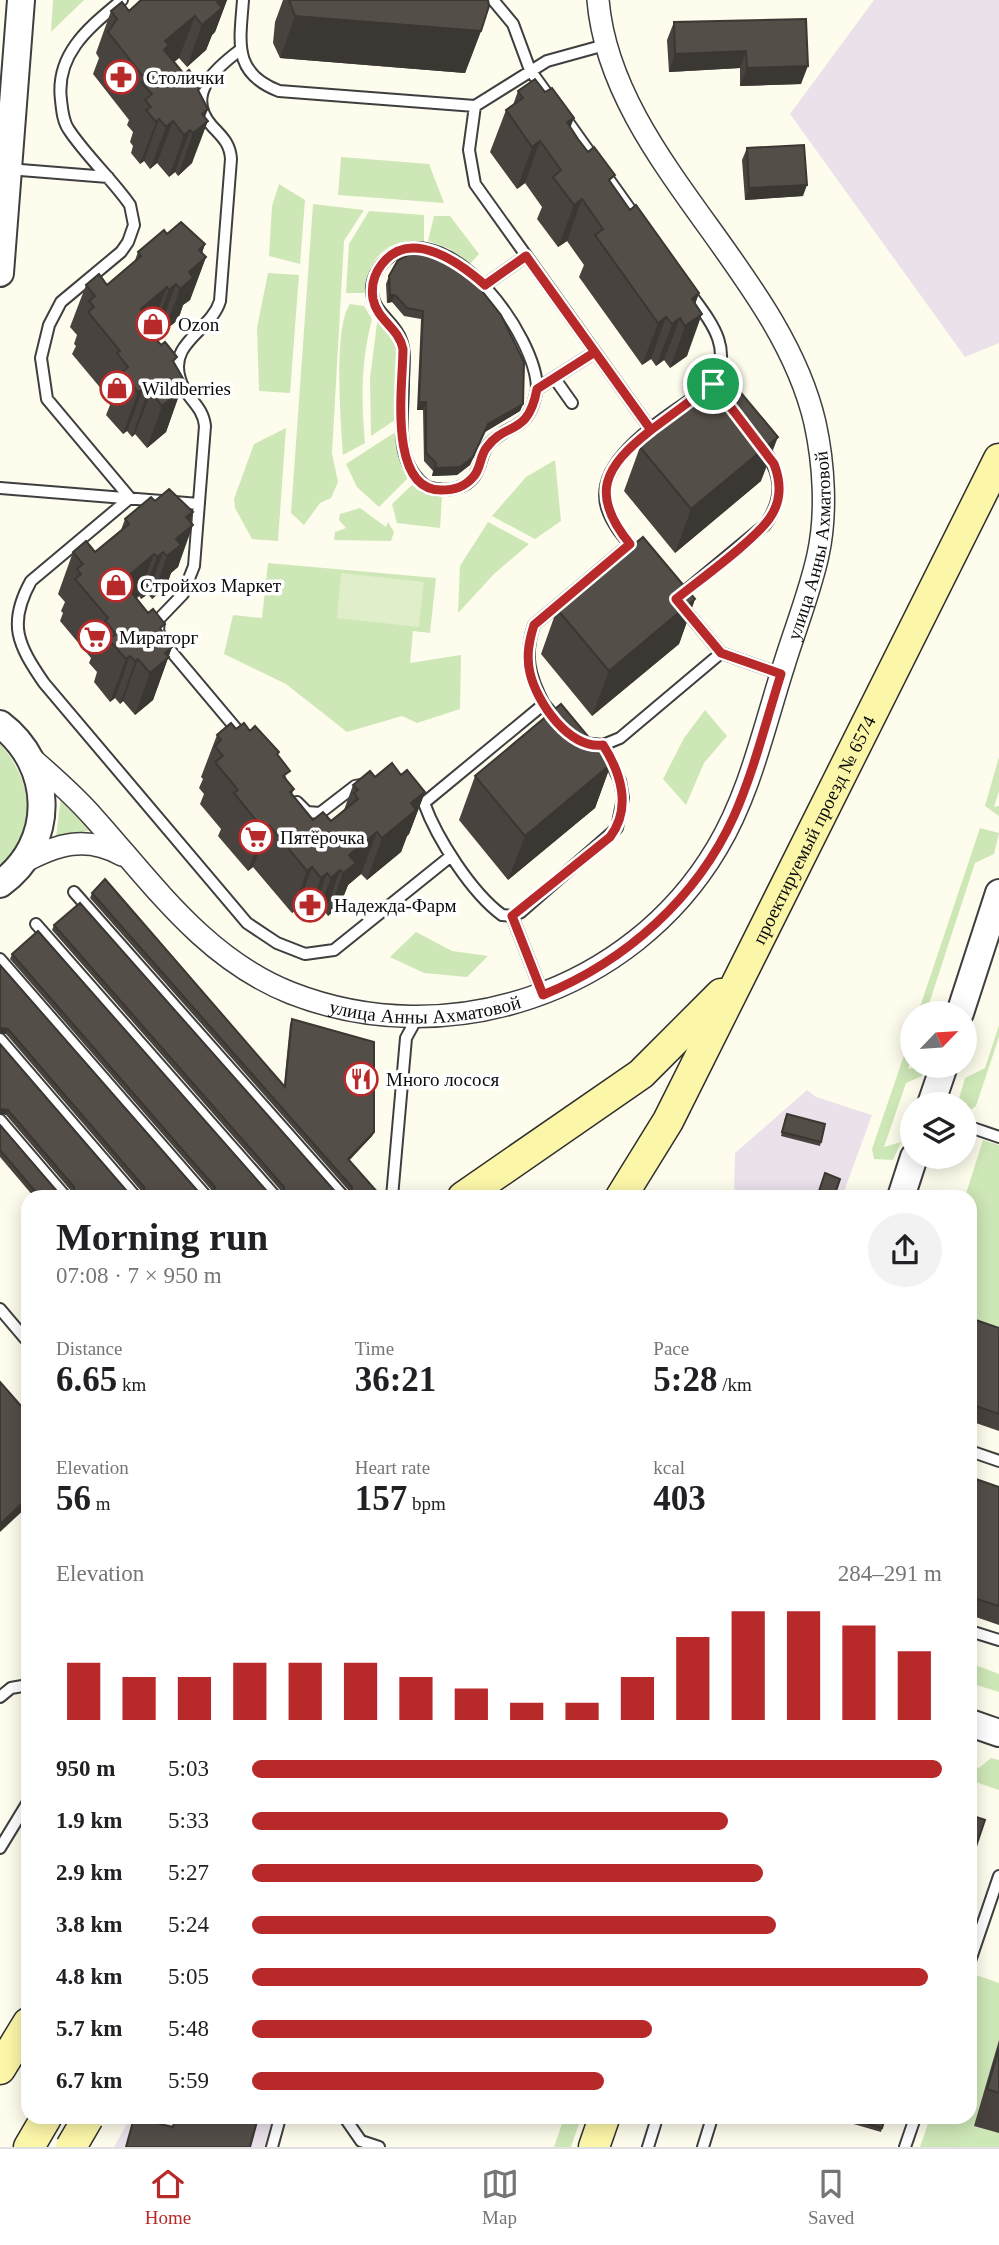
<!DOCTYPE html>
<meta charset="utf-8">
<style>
:root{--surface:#fff;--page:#f2f2f2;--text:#202124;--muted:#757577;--line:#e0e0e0;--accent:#b8292a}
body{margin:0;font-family:Georgia,serif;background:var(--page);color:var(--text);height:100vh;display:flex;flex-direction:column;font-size:26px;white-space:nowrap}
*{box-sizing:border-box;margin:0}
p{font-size:23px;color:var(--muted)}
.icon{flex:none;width:38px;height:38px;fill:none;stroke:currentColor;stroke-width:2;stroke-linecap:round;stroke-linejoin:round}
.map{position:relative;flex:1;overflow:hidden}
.details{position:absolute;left:21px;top:1190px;width:956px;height:934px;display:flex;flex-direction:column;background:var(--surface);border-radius:21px;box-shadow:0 4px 18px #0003}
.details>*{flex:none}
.needle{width:46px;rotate:65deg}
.buttons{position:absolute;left:900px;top:1001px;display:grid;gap:14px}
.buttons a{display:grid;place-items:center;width:77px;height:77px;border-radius:50%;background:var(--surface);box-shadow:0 4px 18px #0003;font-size:35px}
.pin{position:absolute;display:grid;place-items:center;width:60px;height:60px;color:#fff;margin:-30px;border:4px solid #fff;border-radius:50%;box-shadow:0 2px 7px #0007}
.round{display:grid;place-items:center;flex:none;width:74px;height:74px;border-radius:37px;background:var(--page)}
.summary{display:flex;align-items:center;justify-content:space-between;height:119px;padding:0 35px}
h1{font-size:38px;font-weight:800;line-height:52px}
.metrics{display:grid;grid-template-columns:repeat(3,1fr);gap:10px;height:119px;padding:7px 35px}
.metrics div{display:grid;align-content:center}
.metrics b{font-size:35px;font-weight:800}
.metrics small{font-size:19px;font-weight:400}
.metrics p{font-size:19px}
.chart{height:196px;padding:14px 35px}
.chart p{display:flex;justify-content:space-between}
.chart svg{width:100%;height:126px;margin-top:7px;stroke:var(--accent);stroke-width:6}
ul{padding:0 35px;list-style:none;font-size:23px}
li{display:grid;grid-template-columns:112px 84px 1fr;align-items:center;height:52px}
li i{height:18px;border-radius:9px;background:var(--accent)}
.tab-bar{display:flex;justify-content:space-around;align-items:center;height:98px;border-top:2px solid var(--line);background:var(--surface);font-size:19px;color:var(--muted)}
.tab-bar a{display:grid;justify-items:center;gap:4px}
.tab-bar .selected{color:var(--accent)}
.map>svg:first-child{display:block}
.industrial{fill:#eae1eb}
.green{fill:#cee7b7}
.pitch{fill:#e0efc9}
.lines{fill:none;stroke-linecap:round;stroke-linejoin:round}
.service-casing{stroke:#3f3f3f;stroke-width:14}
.minor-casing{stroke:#3f3f3f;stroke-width:24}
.tertiary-casing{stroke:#3f3f3f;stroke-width:30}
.secondary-casing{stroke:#2e2e2e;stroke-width:33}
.service{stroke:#fff;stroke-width:10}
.minor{stroke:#fff;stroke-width:21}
.tertiary{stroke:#fff;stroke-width:26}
.secondary{stroke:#fcf6a9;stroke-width:30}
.secondary-bridge-casing{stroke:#2e2e2e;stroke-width:33;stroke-linecap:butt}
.secondary-bridge{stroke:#fcf6a9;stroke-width:30}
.wall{fill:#48433f}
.shaded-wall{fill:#3b3733}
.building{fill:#544e49;stroke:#3b3733;stroke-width:2}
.route-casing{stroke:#fff;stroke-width:14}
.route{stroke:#b8292a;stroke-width:9}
.labels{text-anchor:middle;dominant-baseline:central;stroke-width:7;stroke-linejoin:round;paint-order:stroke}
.poi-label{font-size:19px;fill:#0c0c0c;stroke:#fff;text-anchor:start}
.street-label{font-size:19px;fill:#0c0c0c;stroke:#fff}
</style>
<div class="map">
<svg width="999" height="2147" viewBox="0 0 999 2147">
<rect width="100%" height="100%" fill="#fefcec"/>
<path class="industrial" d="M874,0H999V343L965,357L790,114Z
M807,1090L816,1097L872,1115L842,1197H734L735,1153Z
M130,2118H287L279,2147H114Z"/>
<path class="green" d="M53,0H84L51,32Z
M341,157L429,164L444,203L338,195Z
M279,184L305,200L300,264L269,256L272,206Z
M313,204L364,210L344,241L332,453L338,482L331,498L320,503L304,525L291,513Z
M369,211L424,215V242C389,236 365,260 365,293H346L349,244Z
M434,216H450L479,254L469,265L450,249L428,241Z
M268,273L299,275L290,393L259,391L257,328Z
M350,304L364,306L372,319C361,362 361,399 365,443L343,455C341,425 333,327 350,304Z
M377,323L391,333L396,343L395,420L371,436L370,378Z
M286,428L278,541L252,539L235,508L234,499L254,444Z
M397,431L398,456L410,476L379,507L357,487L346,464Z
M555,460L561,521L535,539L492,516L526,477Z
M413,484L423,492L442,496L440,528L397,523L392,504Z
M360,508L386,527L388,522L394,532L391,541L334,540L335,532L346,528L339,520L340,514Z
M488,522L529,544L494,574L458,613L460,566Z
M268,563L436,578L430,633L413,631L410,663L461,655L460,709L417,723L402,716L347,732L286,684L224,654L233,615L262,618Z
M705,710L727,736L704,763L686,805L663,779L684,738Z
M0,744C33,781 40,832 0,867Z
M999,757V791L994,807L999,806V816L985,806Z
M61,796L92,830L56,838Z
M980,828L999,833L994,854L975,863L926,1013H918Z
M416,932L452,951L488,956L467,977L424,973L390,957Z
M999,1025V1037L976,1106L964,1114V1104L958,1102L965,1078L985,1068Z
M912,1032V1057L908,1069L925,1066L922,1076L906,1083L884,1147L901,1142L893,1160L874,1159L872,1149Z
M983,1140L999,1145V1337L970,1327V1197H965Z
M970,1663L999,1674V1692L970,1683Z
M991,1758L999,1760V1790L970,1780V1764L979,1768Z
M976,1975L999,1983V2147H920L930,2118H970V1995Z
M564,2118H581L571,2147H554Z"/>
<path class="pitch" d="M341,573L424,582L419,627L337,618Z"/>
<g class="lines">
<defs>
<path id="service" d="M122,0C91,26 55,53 61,100C62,110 63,122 69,130C87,157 112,179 130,205L134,225L128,242L121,252L61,302L49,325L41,358L47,399L130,498
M243,0C240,42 232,73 279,91L475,106L547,61L605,45
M493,0L513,24L530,70L553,102
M240,50C216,68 184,95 212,126C222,137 230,143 231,159L220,301C211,331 168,342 180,379C185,398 203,405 205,426L194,566L183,594L159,619L158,631L165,644L244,738
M475,106L469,150L475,184L651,430
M563,115L637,219
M8,169L108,177
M485,285L526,256
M555,379L572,403
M537,389C537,337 451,218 392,255C381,262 374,274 372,286C370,313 394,319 401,340C406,353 403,370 403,383C403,419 393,462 427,487C445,493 470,490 478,469C482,460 482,452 489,444C511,421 529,433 537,389L595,352
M0,488L199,504
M130,498L31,581C7,624 18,645 44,683L247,923L277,943L305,954L334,950L451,856
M641,557C628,542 613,527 607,508C591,456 678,411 713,384C734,347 710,321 689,292
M677,598L765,525C785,497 782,473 762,447
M680,604L721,653
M544,704C529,676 524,655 534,625L630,544
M560,723L544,704L424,803C437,839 472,893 502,915L512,916L521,912L617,828L623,798L620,781L603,745
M582,743L603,745L620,738L721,653L781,674
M297,802L307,812L320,813L355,786L365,784
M74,892L344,1197
M512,916L543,995
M36,924L276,1197
M0,959L207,1197
M0,1039L136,1197
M0,1120L66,1197
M964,1125L999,1137
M392,1197L406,1038L417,1018
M0,1309L28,1342
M970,1451L999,1461
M970,1631L999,1640
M0,1697L11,1688L28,1685
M0,1848L28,1802
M970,1961L999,1876
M345,2118L361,2141L379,2147
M272,2147L280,2118
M648,2147L657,2118
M703,2147L712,2118
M905,2147L915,2118"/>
<g id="minor">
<path id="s1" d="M30,757C52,776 75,796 94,818C154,885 205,959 291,993C447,1054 631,993 717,848C750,793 764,727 784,665C795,629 810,592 818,555C827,514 824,464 815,423C780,270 611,156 598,0"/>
<path d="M22,863C57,844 86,835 122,855"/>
</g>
<path id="tertiary" d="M0,273L21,0
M0,724C54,765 57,843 0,884
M960,1013L999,893
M931,1104L944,1066
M901,1197L914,1157
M970,1723L999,1733"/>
<g id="secondary">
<path d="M463,1197L641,1074L721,994"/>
<path id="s2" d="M621,1197L668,1121L999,459"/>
<path d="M0,2069L28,2023"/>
<path d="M29,2147L46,2118"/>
<path d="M594,2147L604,2118"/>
</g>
</defs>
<use href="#service" class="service-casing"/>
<use href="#minor" class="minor-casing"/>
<use href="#tertiary" class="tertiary-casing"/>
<use href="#secondary" class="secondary-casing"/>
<use href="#service" class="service"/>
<use href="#minor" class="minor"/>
<use href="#tertiary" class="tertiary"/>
<use href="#secondary" class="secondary"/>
<defs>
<path id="secondary-bridge" d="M71,2147L88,2118"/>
</defs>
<use href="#secondary-bridge" class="secondary-bridge-casing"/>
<use href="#secondary-bridge" class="secondary-bridge"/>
</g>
<path class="wall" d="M141,0H227L215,32L212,35L206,50L187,67L179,58L174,62L200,93L205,118L192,163L178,176L175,172L169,177L157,163L150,169L144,161L140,164L131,153L133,146L130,142L133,132L127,125L129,120L93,74L99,58L96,53L111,11H129Z
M283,0H488L481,31L465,73L280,58L273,43L275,22Z
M806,19L801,84L740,86V68L669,72L667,40L674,22Z
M518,91L570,127L630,210L699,293L695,304L687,356L670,368L664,360L656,366L651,359L642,365L579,277L584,265L567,241L558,247L537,219L542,207L525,183L517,189L490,152L506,110L513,105Z
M747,148L803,196L745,200L742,160Z
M167,234L205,244L202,253L206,257L190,300L183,305L178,320L164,331L160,327L153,332L151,329L149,331L175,364L181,390L166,432L147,448L135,434L132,437L127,431L123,434L106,415L110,405L102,396L103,391L72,354L76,346L74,344L77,335L70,327L86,285H107L134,263L138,252Z
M389,276L523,404L520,411L485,432L470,465L457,475L432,476L433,471L424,461L423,410H417L421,319L404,316L392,302L387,303L386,284Z
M640,447L761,481L675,553L624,491Z
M155,501L193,512L178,567L171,573L166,587L152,599L148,594L141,599L139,596L137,598L162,631L172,647L153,700L135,715L123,701L120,704L115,698L110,702L94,682L97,672L89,663L91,658L60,621L63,613L61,611L65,602L58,594L73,552H95L121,530L125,519Z
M695,599L679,644L592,716L541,654L557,609Z
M236,729L250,731L278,755L287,780L294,789L292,794L313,820L331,821L344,810L353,785L375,777L401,775L425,792L409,834L407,836L401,852L367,880L361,874L348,885L340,905L328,916L325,912L315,920L312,915L306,920L297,909L292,913L253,867L248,871L218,836L221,829L200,804L204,794L199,788L203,779L201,777L217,735Z
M611,764L595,808L508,880L459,820L475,776Z
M92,893L284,1085L290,1024L292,1019L374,1132L372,1136L349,1160L379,1194L378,1197H350V1192L90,898Z
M54,925L340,1197H282V1192L52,930Z
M12,954L272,1197H213V1192L10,959Z
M0,965L203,1197H143L142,1192L6,1034L0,1033Z
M0,1044L132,1197H73L72,1192L6,1115Z
M785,1118L821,1142L820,1146L781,1136Z
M0,1125L62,1197H34L0,1157Z
M970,1318L999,1328V1431L970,1421Z
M970,1477L999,1487V1625L970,1615Z
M999,2040V2133L974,2126Z
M833,2118H885L881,2132Z"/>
<path class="shaded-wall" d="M216,0H227L215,32L212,35L206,50L187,67L202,25Z
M195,16L179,58L158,76L154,88L149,92L165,41Z
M295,16L481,31L465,73L280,58Z
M746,51L740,68L669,72L675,54Z
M808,66L801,84L740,86L747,68Z
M208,109L202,125L208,121L192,163L178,176L193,133L202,114Z
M574,118L558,160L567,122Z
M159,119L144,161L140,164L156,122Z
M173,121L157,163L150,169L166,127Z
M190,130L175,172L169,177L184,135Z
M540,141L525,183L517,189L532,147Z
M807,185L803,196L745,200L749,188Z
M582,199L567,241L558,247L574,205Z
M205,244L198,264L206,257L190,300L183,305L178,320L164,331L180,289L199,250Z
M176,284L160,327L153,332L169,290Z
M167,287L151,329L135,343L141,309Z
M699,293L688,324L702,314L687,356L670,368L685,326L692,299Z
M390,295H395L392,302L387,303Z
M666,317L651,359L642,365L658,323Z
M680,318L664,360L656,366L672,324Z
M184,380L166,432L147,448L162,406L178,386Z
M143,389L127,431L123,434L138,392Z
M151,392L135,434L132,437L147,394Z
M419,402H426L423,410H417Z
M523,404L520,411L485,432L470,465L457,475L432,476L435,468L488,424Z
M778,437L761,481L675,553L691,509Z
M193,512L186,531L193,525L178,567L171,573L166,587L152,599L167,556L186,517Z
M163,552L148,594L141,599L157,557Z
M154,554L139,596L123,610L128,576Z
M695,599L679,644L592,716L609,671Z
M172,647L153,700L135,715L150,673L165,653Z
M130,656L115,698L110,702L126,659Z
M138,659L123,701L120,704L135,661Z
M611,764L595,808L508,880L525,836Z
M425,792L409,834L407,836L401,852L367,880L382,838L411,803Z
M269,825L253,867L248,871L263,829Z
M377,832L361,874L348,885L340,905L328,916L349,855Z
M312,867L297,909L292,913L307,871Z
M340,870L325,912L315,920L331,878Z
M327,873L312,915L306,920L321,878Z
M0,1028L8,1029L6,1034L0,1033Z
M0,1109L8,1110L6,1115L0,1114Z
M374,1132L372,1136L346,1164L348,1159Z
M28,1498V1506L0,1532V1524Z"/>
<path class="building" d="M141,0H219L217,2L222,8L202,25L195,16L165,41L169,45L164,50L184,74L189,70L202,86L198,90L208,109L202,114L208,121L193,133L190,130L184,135L173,121L166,127L159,119L156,122L146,110L151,107L145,100L152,94L142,83L146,80L108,32L117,19L111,11L122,2L129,11Z
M289,0H488L489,6L481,31L295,16Z
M806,19L808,66L747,68L746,51L675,54L674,22Z
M535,79L545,92L552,88L574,118L567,122L578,139L588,152L594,147L615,175L609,180L630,210L636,205L699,293L692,299L702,314L685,326L680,318L672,324L666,317L658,323L595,235L603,229L582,199L574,205L553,177L561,170L540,141L532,147L506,110L523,98L518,91Z
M804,145L807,185L749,188L747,148Z
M181,222L205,244L199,250L206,257L189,272L193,278L180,289L176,284L169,290L167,287L141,309L145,315L139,320L161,345L165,342L177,357L173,361L184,380L178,386L181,390L162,406L151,392L147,394L143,389L138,392L122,372L128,367L117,353L120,351L88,312L94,307L89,301L95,296L86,285L99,274L107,285L141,256L138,252L164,230L167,234Z
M413,253L437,257L478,286L501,315L524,362L523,404L488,424L473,457L460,467L435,468L436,463L426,453V402H419L423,311L407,308L395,295H390L389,276L398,260Z
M726,375L778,437L691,509L640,447Z
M169,489L193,512L186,517L193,525L176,539L181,545L167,556L163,552L157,557L154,554L128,576L133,582L127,587L148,613L153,609L165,624L160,628L172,647L165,653L169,657L150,673L138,659L135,661L130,656L126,659L109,640L116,634L105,621L108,618L75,579L81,574L77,569L83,564L73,552L86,541L95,552L129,524L125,519L151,497L155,501Z
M643,537L695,599L609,671L557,609Z
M561,704L611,764L525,836L475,776Z
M231,723L236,729L244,723L250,731L255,726L279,752L277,754L290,771L283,776L294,789L290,792L313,820L323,812L331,821L358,799L354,793L358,790L353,785L370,771L375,777L392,763L401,775L407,770L425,792L411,803L416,810L382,838L377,832L349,855L356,863L343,873L340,870L331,878L327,873L321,878L312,867L307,871L269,825L263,829L234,793L238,790L215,762L223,756L215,746L221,740L217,735Z
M105,879L285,1087L292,1019L374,1042V1132L348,1159L379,1194L376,1197H351L352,1187L92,893Z
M80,903L340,1197H283L284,1187L54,925Z
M38,931L272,1197H214L215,1187L12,954Z
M0,965L203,1197H143L145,1194L144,1187L8,1029L0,1028Z
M0,1044L132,1197H73L75,1194L74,1187L8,1110L0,1109Z
M787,1114L825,1124L821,1142L782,1132Z
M0,1125L62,1197H40L0,1150Z
M825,1173L840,1179L834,1197H817Z
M970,1318L999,1328V1414L970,1404Z
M0,1382L28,1414V1498L0,1524Z
M970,1477L999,1487V1606L970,1597Z
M970,1815L985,1820L970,1864Z
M999,2048V2093L987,2089Z
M134,2118L173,2127L175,2118H258L250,2147H126Z
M847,2118H885L882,2128Z"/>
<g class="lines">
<defs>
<path id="route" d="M713,384L651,430L595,352L537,389C528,437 506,421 487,447C480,455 481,468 474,476C465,487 455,490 441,490C387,490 403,383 403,349C399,328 377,320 373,299C371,286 374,274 382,264C411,227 460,263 485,285L526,256L651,430C604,467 589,494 630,544L534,625C529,641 526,656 530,673C537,703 569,749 603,745C621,773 632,808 610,837L512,916L543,995C626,961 697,898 734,816C754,771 766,721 781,674L721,653L676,599C698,581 758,538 771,516C782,499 781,482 774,464L713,384"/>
</defs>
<use href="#route" class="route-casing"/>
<use href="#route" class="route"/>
</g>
<defs>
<symbol id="pharmacy-ring" viewBox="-11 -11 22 22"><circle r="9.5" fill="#fff" stroke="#b8292a" stroke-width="1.5"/><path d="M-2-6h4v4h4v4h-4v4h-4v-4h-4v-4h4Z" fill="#b8292a"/></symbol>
<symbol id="shop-ring" viewBox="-11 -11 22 22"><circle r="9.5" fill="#fff" stroke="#b8292a" stroke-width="1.5"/><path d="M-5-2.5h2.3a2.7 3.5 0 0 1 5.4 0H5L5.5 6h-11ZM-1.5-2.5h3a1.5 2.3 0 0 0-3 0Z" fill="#b8292a"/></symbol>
<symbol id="supermarket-ring" viewBox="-11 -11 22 22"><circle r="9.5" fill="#fff" stroke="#b8292a" stroke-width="1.5"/><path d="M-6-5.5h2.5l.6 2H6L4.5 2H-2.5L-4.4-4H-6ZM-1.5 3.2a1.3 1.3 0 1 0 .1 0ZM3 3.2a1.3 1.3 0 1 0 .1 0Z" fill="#b8292a"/></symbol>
<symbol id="restaurant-ring" viewBox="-11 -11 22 22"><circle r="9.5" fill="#fff" stroke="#b8292a" stroke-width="1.5"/><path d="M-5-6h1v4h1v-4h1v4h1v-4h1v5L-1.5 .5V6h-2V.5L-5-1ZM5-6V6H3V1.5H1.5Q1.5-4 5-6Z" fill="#b8292a"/></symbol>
</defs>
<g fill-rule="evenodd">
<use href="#pharmacy-ring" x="102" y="58" width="38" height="38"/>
<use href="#shop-ring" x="134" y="305" width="38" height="38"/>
<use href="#shop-ring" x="98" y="369" width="38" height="38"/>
<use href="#shop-ring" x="97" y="566" width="38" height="38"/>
<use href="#supermarket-ring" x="76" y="618" width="38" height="38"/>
<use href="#supermarket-ring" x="237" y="818" width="38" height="38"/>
<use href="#pharmacy-ring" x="291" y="886" width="38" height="38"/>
<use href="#restaurant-ring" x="342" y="1060" width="38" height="38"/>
</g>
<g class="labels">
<g class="poi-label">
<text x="146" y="77">Столички</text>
<text x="178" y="324">Ozon</text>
<text x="142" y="388">Wildberries</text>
<text x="140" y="585">Стройхоз Маркет</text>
<text x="119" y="637">Мираторг</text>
<text x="280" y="837">Пятёрочка</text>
<text x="334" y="905">Надежда-Фарм</text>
<text x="386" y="1079">Много лосося</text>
</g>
<g class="street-label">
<text stroke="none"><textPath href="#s1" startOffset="1162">улица Анны Ахматовой</textPath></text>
<text stroke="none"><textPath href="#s2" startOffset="415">проектируемый проезд № 6574</textPath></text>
<text stroke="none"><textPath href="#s1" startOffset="492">улица Анны Ахматовой</textPath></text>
</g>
</g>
</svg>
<div class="buttons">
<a><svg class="needle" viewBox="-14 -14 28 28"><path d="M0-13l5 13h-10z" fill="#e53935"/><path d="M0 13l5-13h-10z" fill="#757577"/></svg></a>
<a><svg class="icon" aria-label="layers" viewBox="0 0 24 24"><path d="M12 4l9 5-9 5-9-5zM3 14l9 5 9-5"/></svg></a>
</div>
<div class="pin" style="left:713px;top:384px;background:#1e9e55"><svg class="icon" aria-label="arrive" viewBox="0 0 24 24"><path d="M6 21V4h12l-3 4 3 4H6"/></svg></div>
<section class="details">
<div class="summary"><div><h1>Morning run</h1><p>07:08 · 7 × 950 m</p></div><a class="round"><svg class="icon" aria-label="share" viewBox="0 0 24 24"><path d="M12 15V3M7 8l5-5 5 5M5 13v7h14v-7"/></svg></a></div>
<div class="metrics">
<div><p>Distance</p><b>6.65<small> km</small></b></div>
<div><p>Time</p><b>36:21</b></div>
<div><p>Pace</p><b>5:28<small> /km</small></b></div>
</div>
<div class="metrics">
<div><p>Elevation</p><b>56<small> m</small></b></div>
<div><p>Heart rate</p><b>157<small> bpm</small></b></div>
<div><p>kcal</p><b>403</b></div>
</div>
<div class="chart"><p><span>Elevation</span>284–291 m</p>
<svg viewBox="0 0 160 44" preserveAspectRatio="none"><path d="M5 44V24M15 44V29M25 44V29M35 44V24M45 44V24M55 44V24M65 44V29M75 44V33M85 44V38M95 44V38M105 44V29M115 44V15M125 44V6M135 44V6M145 44V11M155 44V20"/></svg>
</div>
<ul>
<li><b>950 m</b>5:03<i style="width:100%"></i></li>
<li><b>1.9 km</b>5:33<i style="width:69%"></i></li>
<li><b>2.9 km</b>5:27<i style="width:74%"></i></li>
<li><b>3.8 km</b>5:24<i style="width:76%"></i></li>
<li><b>4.8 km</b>5:05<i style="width:98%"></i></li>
<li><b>5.7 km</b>5:48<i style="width:58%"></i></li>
<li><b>6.7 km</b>5:59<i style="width:51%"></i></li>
</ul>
</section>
</div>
<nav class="tab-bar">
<a class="selected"><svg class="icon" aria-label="home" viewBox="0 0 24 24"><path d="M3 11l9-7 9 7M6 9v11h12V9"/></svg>Home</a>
<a><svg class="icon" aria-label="map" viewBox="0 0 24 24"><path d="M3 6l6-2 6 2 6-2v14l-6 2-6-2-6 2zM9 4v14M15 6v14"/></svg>Map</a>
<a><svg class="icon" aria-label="saved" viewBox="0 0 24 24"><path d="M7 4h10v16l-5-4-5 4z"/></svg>Saved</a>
</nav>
